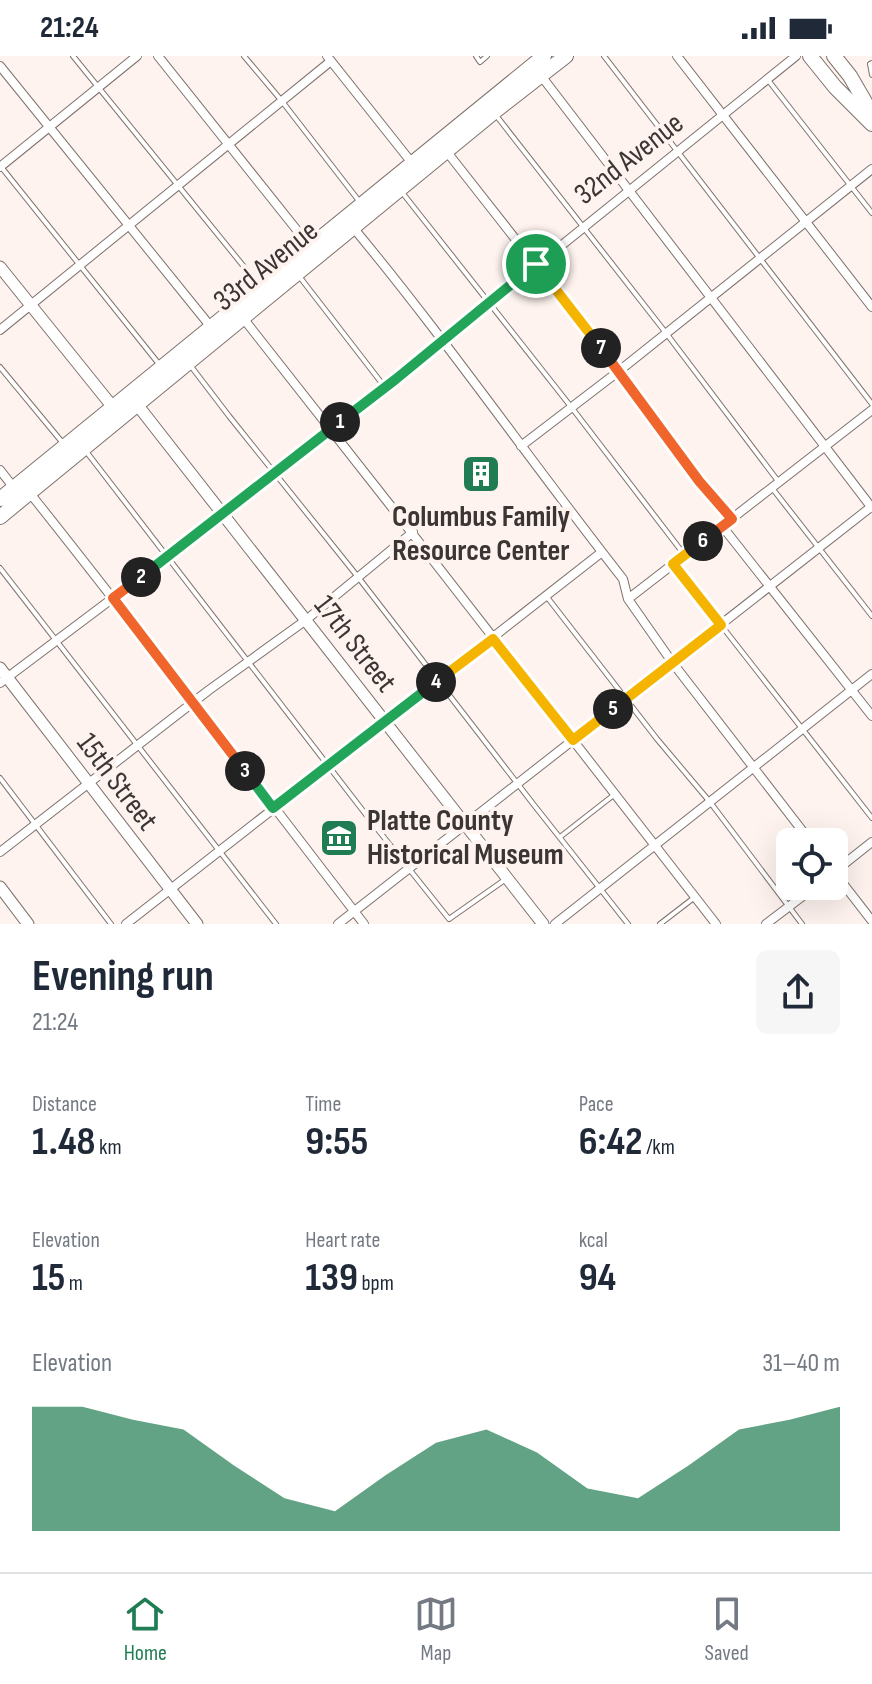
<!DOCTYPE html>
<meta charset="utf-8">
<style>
:root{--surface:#fff;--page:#f6f6f7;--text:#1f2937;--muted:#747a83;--line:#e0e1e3;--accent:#207d53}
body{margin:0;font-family:"Sofia Sans Condensed",sans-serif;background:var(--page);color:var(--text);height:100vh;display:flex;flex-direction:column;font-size:30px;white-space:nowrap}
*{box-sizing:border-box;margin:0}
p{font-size:26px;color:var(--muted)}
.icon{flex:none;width:44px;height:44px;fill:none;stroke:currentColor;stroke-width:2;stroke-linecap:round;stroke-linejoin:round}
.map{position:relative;height:868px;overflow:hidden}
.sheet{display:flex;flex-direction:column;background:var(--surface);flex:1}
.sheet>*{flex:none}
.buttons{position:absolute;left:776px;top:772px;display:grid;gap:16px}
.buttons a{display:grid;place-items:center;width:72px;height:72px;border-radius:12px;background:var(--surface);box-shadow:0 8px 32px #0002;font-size:40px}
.pin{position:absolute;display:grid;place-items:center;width:68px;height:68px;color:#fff;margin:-34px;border:4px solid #fff;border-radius:50%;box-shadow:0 2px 8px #0007}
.km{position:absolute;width:40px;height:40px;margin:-20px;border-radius:50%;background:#222;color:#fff;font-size:22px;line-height:40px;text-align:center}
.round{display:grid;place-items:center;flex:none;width:84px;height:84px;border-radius:12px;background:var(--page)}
.headline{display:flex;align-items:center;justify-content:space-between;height:136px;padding:0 32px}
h1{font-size:44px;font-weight:700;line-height:60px}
.stats{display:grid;grid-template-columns:repeat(3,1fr);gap:12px;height:136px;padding:8px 32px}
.stats div{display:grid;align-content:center}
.stats b{font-size:40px;font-weight:700}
.stats small{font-size:22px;font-weight:400}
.stats p{font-size:22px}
.chart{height:224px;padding:16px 32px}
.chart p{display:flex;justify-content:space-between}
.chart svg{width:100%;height:144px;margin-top:8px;fill:var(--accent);opacity:.7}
.status{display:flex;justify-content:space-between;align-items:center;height:56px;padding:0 40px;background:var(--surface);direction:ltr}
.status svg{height:22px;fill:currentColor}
.menu{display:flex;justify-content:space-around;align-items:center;height:112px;border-top:2px solid var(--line);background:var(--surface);font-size:22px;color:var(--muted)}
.menu a{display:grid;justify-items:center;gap:4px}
.menu .on{color:var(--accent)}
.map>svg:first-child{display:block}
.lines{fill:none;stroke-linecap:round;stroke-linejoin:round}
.lane-casing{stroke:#7e726d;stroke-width:6}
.street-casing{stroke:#7e726d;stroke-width:10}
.secondary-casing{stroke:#7e726d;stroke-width:13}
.highway-casing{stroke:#7e726d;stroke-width:16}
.lane{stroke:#fff;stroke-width:4}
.street{stroke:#fff;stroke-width:8}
.secondary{stroke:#fff;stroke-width:11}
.highway{stroke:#fff;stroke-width:14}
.split-1-casing{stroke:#fff;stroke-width:16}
.split-2-casing{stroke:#fff;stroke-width:16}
.split-3-casing{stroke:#fff;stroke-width:16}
.split-4-casing{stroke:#fff;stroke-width:16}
.split-5-casing{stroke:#fff;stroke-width:16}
.split-6-casing{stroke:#fff;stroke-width:16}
.split-7-casing{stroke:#fff;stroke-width:16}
.split-8-casing{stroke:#fff;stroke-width:16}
.split-1{stroke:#22a559;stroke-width:10}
.split-2{stroke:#22a559;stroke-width:10}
.split-3{stroke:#f0652b;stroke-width:10}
.split-4{stroke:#22a559;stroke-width:10}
.split-5{stroke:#f5b400;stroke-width:10}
.split-6{stroke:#f5b400;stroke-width:10}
.split-7{stroke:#f0652b;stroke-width:10}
.split-8{stroke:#f5b400;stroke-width:10}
.labels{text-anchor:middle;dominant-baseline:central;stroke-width:8;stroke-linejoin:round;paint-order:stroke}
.street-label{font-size:30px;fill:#3b3634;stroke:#fef3ef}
.poi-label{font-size:30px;font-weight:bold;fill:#3b3634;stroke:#fef3ef}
</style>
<div class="status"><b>21:24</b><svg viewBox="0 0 49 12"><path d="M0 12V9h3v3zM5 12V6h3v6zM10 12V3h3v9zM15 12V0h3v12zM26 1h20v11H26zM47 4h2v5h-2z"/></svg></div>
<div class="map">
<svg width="872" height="868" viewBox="0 0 872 868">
<rect width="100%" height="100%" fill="#fef3ef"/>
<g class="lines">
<defs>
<path id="lane" d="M73,0L258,228
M244,0L281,44L359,145
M476,0L480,6L487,0
M604,0L872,348
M872,7L870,8L872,19
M768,24L872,157
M495,58L666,277L778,425
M2,112L159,308
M401,135L572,352L683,497
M299,220L384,330
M190,309L229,360L358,521L534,749L628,868
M0,311L62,386
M85,394L367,760L449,863L506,823
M772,432L872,560
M674,509L872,762
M0,512L276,868
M547,541L657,683L710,746L802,868
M0,722L111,868
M560,781L615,738
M660,868L695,841"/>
<path id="street" d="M158,0L312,193
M327,0L412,107
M677,0L872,251
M0,10L211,271
M539,17L872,452
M447,96L619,315L699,425L732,463
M0,111L137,0
M351,169C446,283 531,406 623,523L628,543L672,606L811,786
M243,262C402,463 559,666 716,868
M0,274L331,5
M521,390L619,315L872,113
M0,414L14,432
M29,436C143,579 253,724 364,868
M722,470L872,660
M628,543L872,354
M0,627L113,542L396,323L796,0
M0,796L209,634L306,564L413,476
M834,816L872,865
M834,816L872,786
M126,868L602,496
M338,868L871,451
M555,868L872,618
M766,868L816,830"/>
<path id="secondary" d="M0,211L116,355
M132,342L543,868
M0,612L197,868
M0,831L28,868"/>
<path id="highway" d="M810,0L835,31L872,68
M834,0L850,20L872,58
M0,443L544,0
M0,461L494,56L566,0"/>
</defs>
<use href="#lane" class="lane-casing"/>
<use href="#street" class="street-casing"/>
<use href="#secondary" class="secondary-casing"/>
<use href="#highway" class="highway-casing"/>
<use href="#lane" class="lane"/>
<use href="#street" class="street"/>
<use href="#secondary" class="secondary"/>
<use href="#highway" class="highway"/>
</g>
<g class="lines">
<defs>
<path id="split-1" d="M340,366L396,323L536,208"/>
<path id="split-2" d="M141,521L340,366"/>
<path id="split-3" d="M141,521L113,542L245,715"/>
<path id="split-4" d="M245,715L273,752L436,626"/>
<path id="split-5" d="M436,626L493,583L573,684L613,653"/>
<path id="split-6" d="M613,653L721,569L673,508L703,485"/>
<path id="split-7" d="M601,292L699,425L732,463L703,485"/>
<path id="split-8" d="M536,208L601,292"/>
</defs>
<use href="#split-1" class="split-1-casing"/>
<use href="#split-2" class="split-2-casing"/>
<use href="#split-3" class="split-3-casing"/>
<use href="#split-4" class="split-4-casing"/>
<use href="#split-5" class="split-5-casing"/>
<use href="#split-6" class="split-6-casing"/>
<use href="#split-7" class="split-7-casing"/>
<use href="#split-8" class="split-8-casing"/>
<use href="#split-1" class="split-1"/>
<use href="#split-2" class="split-2"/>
<use href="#split-3" class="split-3"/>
<use href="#split-4" class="split-4"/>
<use href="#split-5" class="split-5"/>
<use href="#split-6" class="split-6"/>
<use href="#split-7" class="split-7"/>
<use href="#split-8" class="split-8"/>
</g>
<defs>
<symbol id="building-square" viewBox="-11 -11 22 22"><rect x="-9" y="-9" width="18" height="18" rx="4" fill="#207d53" stroke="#fef3ef"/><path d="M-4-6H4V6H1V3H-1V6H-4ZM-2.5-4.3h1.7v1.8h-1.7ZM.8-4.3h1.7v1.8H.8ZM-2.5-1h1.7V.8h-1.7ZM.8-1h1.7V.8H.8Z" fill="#fff"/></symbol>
<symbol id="museum-square" viewBox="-11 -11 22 22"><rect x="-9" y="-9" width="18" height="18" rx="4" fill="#207d53" stroke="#fef3ef"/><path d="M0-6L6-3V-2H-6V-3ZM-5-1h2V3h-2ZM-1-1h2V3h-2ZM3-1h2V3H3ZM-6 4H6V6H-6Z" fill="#fff"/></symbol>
</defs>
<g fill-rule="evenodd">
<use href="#building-square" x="459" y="396" width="44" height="44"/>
<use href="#museum-square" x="317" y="760" width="44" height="44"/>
</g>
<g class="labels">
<g class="street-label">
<text transform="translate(629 103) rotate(-38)">32nd Avenue</text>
<text transform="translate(266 210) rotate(-39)">33rd Avenue</text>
<text transform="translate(355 588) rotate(52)">17th Street</text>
<text transform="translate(117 726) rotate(53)">15th Street</text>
</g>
<g class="poi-label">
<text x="481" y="461">Columbus Family<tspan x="481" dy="34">Resource Center</tspan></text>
<text x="367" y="765" text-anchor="start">Platte County<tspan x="367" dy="34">Historical Museum</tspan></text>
</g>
</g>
</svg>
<div class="buttons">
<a><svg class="icon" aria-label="locate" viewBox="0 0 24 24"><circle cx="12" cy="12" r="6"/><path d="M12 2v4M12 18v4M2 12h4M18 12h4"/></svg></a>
</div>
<div class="pin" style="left:536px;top:208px;background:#1e9e55"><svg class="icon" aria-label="arrive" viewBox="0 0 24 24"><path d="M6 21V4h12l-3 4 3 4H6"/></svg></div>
<b class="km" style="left:340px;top:366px">1</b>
<b class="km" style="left:141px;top:521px">2</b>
<b class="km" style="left:245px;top:715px">3</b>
<b class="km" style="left:436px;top:626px">4</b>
<b class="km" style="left:613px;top:653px">5</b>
<b class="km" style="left:703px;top:485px">6</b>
<b class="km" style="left:601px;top:292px">7</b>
</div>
<section class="sheet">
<div class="headline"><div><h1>Evening run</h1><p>21:24</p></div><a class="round"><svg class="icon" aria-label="share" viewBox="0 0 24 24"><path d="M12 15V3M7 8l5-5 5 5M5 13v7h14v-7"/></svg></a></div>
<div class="stats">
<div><p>Distance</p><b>1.48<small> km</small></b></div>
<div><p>Time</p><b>9:55</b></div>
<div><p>Pace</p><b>6:42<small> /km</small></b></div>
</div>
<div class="stats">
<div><p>Elevation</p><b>15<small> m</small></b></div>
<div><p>Heart rate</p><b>139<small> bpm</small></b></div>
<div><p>kcal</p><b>94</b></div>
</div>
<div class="chart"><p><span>Elevation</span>31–40 m</p>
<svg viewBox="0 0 160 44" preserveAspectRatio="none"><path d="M0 44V6L10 6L20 10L30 13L40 24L50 34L60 38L70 27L80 17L90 13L100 20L110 31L120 34L130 24L140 13L150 10L160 6V44z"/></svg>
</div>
</section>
<nav class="menu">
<a class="on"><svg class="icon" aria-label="home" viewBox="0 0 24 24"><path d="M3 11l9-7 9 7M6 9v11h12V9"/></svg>Home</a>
<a><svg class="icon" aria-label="map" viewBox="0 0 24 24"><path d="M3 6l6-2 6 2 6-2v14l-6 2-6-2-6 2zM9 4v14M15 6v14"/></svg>Map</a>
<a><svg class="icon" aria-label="saved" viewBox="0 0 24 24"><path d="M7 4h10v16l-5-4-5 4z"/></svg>Saved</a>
</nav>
